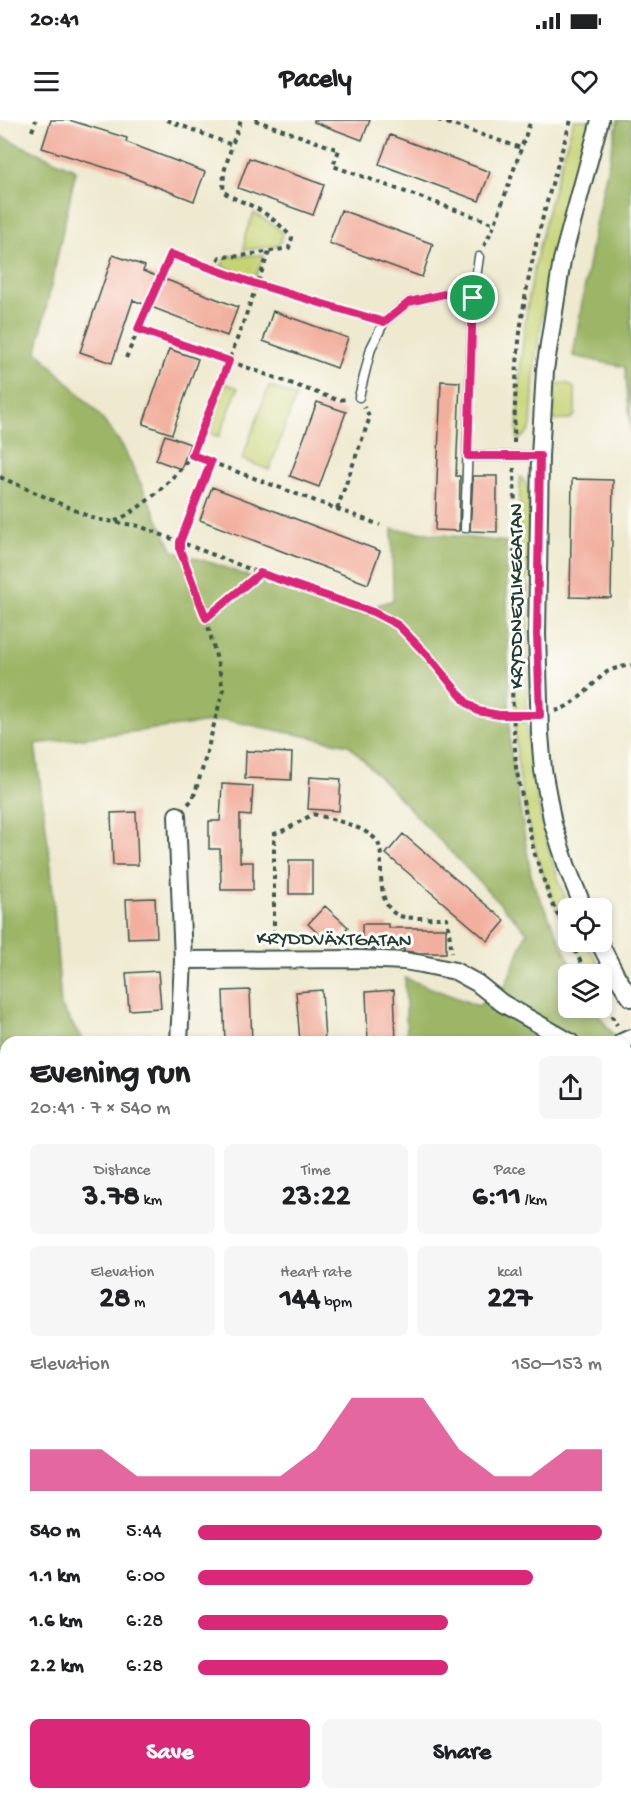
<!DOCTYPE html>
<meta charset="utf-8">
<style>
:root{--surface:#fff;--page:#f6f6f6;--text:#202124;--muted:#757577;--accent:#db2777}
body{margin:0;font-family:"Gochi Hand",sans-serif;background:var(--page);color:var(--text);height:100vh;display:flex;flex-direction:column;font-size:22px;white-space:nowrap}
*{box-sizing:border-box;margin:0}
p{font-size:20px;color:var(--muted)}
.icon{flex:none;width:33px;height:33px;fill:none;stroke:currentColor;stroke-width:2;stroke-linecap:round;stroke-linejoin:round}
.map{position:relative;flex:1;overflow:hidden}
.sheet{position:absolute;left:0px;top:916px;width:632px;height:764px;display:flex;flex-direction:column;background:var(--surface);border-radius:18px 18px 0 0;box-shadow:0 3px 9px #0003}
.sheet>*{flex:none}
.tools{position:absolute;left:558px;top:778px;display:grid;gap:12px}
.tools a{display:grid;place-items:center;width:54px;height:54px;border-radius:9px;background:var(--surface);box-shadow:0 3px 9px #0003;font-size:30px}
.pin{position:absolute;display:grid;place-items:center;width:51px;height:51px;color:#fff;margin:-26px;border:3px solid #fff;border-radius:50%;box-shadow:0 2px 6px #0007}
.round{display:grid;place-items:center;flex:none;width:63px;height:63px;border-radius:9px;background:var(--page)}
.headline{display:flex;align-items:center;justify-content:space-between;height:102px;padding:0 30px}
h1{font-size:33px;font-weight:800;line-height:45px}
.figures{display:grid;grid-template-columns:repeat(3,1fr);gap:9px;height:102px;padding:6px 30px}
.figures div{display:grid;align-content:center;border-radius:9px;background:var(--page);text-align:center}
.figures b{font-size:30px;font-weight:800}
.figures small{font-size:16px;font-weight:400}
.figures p{font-size:16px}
.chart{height:168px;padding:12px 30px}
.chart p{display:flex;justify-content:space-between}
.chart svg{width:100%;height:108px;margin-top:6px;fill:var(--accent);opacity:.7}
.primary-button{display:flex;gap:12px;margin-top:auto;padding:12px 30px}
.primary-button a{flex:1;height:69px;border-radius:9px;background:var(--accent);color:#fff;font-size:24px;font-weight:800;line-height:69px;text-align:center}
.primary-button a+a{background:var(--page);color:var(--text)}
ul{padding:0 30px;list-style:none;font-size:20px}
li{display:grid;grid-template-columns:96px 72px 1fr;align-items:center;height:45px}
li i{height:15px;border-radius:8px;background:var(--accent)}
.status{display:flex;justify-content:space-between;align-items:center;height:42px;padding:0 30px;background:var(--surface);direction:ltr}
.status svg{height:16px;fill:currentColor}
header{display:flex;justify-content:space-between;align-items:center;height:78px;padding:0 30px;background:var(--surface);font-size:27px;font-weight:800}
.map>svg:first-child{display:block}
.green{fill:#c6d374;stroke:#728854;stroke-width:1.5}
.forest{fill:#9cb566;stroke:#5e794d;stroke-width:1.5}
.building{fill:#f2af9e}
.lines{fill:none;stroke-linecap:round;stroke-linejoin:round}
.lane-casing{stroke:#3e574b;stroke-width:11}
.street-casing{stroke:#3e574b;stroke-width:20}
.path{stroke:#3e574b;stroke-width:4;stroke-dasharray:4.5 4.5;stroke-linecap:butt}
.lane{stroke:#fff;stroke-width:8}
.street{stroke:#fff;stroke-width:16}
.route-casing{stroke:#fff;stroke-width:12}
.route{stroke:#db2777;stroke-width:8}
.labels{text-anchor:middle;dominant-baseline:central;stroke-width:6;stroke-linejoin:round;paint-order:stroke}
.street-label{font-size:20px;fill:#1f3d34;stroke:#fdfcf7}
</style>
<div class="status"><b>20:41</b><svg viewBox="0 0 49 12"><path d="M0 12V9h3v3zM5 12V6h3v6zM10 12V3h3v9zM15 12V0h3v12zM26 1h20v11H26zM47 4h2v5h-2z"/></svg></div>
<header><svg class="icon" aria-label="menu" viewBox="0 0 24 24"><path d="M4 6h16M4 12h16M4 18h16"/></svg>Pacely<svg class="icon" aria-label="heart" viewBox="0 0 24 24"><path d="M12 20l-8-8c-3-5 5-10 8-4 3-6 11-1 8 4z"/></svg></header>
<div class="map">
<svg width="631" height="1679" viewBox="0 0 631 1679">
<rect width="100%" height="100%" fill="#fdfcf7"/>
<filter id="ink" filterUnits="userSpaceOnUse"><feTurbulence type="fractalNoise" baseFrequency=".0167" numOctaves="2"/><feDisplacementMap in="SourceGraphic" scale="12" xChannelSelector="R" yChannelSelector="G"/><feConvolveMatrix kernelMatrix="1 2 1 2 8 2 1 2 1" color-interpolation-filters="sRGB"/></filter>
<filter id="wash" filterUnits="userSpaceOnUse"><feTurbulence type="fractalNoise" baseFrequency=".008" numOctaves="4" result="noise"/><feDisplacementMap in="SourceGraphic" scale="24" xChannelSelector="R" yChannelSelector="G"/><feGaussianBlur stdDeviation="1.35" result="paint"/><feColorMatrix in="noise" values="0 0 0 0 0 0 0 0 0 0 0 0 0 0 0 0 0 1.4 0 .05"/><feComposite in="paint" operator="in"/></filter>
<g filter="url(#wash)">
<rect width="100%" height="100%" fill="#eee9cf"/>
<path class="green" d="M574,0H591L549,153L535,242L531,306L529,311L519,320L517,318C518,271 521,224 529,177C539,117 556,58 574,0Z
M254,93L275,106L282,112L281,122L275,126L244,130L245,115Z
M261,135L264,136L255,158L221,146L227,137L231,136Z
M223,263L238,268L219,317L206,311Z
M566,263L573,267L575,270V295C569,302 561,300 553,300L555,264Z
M269,266L296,277L269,350L242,339Z
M520,357L523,359L529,370L527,589L522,594L516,592L515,581Z
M526,601C533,666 544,729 570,789H568V814C536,746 518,681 515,606L518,602Z
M572,822H586L609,862C609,866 606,871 602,872V855H591Z"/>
<path class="forest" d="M618,0H631V313L625,247L573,236L595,105Z
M0,16L76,50L37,231L95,290L122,325L173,431L221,446L350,494L393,480L392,409L506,422L510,627L532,761L576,855H568V888H593L619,922H407L405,858L478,886L505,866L527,812L349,625L226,600L35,624L51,747L61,886L84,922H6V1674H626V1314L631,1313V1679H0Z
M626,932L631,939V1185L626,1188Z"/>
<g id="blocks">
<path class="building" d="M51,0H69L127,18L126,22L205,52L194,81L126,55V54L42,28Z
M314,0H370L362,20L314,2Z
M390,15L490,52L479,81L379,44Z
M249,38L324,65L313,95L238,68Z
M341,90L433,124L422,157L329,123Z
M113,135L145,146L143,151L238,187L227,216L133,180L112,243L80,232Z
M273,191L348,218L337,248L263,221Z
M169,229L198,239L172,314L143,304Z
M441,261L460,262L456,356H460L459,411L435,410Z
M317,282L346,292L319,367L290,356Z
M165,315L190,324L181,349L156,340Z
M473,356H497V412L470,411Z
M572,359L613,360L611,478L570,477Z
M212,367L380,431L368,464L200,400Z
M246,631L292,633L291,660L245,658Z
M310,657L341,659L339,691L308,689Z
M222,664L253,666L251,696L240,695V742H253V770H221L220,729H209V701H220Z
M136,692L138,745H113L111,693Z
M403,714L505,801L488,821L386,734Z
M289,740H312V774H289Z
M155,778L157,817L128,818L126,779Z
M325,786L348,807L331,826L308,804Z
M362,804H388V808H446V833H422L404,831V829H362Z
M158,851L161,888L129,890L126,853Z
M250,870L252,922H225L223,871Z
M322,870L325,922H300L296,872Z
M394,870L396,922H368L366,872Z"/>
</g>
</g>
<g filter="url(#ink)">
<use href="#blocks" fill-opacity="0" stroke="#3e574b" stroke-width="1.5"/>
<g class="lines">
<defs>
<path id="lane" d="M359,277L371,228L384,202L409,182L444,174L473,178
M468,336H540
M465,408L473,178L479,137"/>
<path id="street" d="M177,695L183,840
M584,789L567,747L553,704L543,650L540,614L537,514L540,336L545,250L562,140L600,0
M599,822L617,857L631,878
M179,922L183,840L361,839L404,841L422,844L455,851L477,863L502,883L570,922
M622,922L631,918
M626,1274L631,1273
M0,1345H6"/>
</defs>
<use href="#lane" class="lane-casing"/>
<use href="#street" class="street-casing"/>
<path class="path" d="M167,0L232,25L241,0
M255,0L339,30L333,46L495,104
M438,0L521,28
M32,11L36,0
M484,126L495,104L531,0
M269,132L229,241L337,280L348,279
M213,148L220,137L242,136L289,128L292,118C281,105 269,95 254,87C243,81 232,79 223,71L224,52L232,25
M139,209L229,241L192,335L380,405
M126,238L171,134L256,164L372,199
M514,323C515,279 516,234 523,191C533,125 552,63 571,0
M514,348L515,391L512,570L516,648L534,732L550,778L568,818
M0,357L95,399L139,406L260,453L373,492L398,505L428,536L466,583L478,591L499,595L515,596
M337,389L370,297L364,287
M115,401C141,390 175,358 192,335
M206,498L260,453
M555,591C577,585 588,568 604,554C612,548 622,547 631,545
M188,684L193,679L203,647L223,570L219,548L206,498L180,430V421L211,342
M571,822L587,855
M274,823V714L287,709L313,694C331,699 365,706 377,721C381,727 381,737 381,743C381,761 380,789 400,796C408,799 437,798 447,798L452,833
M602,880L617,905
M134,922L135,921H162
M0,954L6,960
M626,1198L631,1196
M0,1239L6,1230
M626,1641L631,1627
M614,1679L615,1674"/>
<use href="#lane" class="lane"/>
<use href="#street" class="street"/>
</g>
</g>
<g class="lines" filter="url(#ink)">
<defs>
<path id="route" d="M171,134L256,164L384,202L409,182L444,174L473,178L468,336H540L537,514L540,595H499L478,591L466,582L428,536L398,505L373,492L260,453L206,498L180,430V422L211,342L192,335L229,241L138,209Z"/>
</defs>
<use href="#route" class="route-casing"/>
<use href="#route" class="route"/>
</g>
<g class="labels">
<g class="street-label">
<text transform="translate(518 476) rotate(-90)">KRYDDNEJLIKEGATAN</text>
<text transform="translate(334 821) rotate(1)">KRYDDVÄXTGATAN</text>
</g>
</g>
</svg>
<div class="tools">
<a><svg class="icon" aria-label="locate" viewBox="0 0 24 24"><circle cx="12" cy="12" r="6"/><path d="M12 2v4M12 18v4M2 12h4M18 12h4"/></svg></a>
<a><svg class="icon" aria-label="layers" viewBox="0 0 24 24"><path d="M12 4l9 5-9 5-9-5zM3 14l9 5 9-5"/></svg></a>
</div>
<div class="pin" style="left:473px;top:178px;background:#1e9e55"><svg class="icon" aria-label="arrive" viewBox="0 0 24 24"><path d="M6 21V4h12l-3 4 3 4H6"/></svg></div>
<section class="sheet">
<div class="headline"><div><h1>Evening run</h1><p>20:41 · 7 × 540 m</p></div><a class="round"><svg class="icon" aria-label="share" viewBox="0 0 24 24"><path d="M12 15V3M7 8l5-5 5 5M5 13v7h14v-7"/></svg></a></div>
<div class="figures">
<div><p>Distance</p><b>3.78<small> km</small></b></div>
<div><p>Time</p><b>23:22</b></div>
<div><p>Pace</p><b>6:11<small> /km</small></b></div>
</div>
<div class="figures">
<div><p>Elevation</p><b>28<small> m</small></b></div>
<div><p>Heart rate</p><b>144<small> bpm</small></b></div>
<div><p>kcal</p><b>227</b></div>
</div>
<div class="chart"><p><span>Elevation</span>150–153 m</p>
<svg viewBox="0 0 160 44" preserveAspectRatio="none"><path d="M0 44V27L10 27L20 27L30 38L40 38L50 38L60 38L70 38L80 27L90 6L100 6L110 6L120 27L130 38L140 38L150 27L160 27V44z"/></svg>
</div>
<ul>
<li><b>540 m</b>5:44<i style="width:100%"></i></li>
<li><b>1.1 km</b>6:00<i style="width:83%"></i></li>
<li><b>1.6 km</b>6:28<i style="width:62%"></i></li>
<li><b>2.2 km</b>6:28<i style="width:62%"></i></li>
</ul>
<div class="primary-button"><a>Save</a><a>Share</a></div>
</section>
</div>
